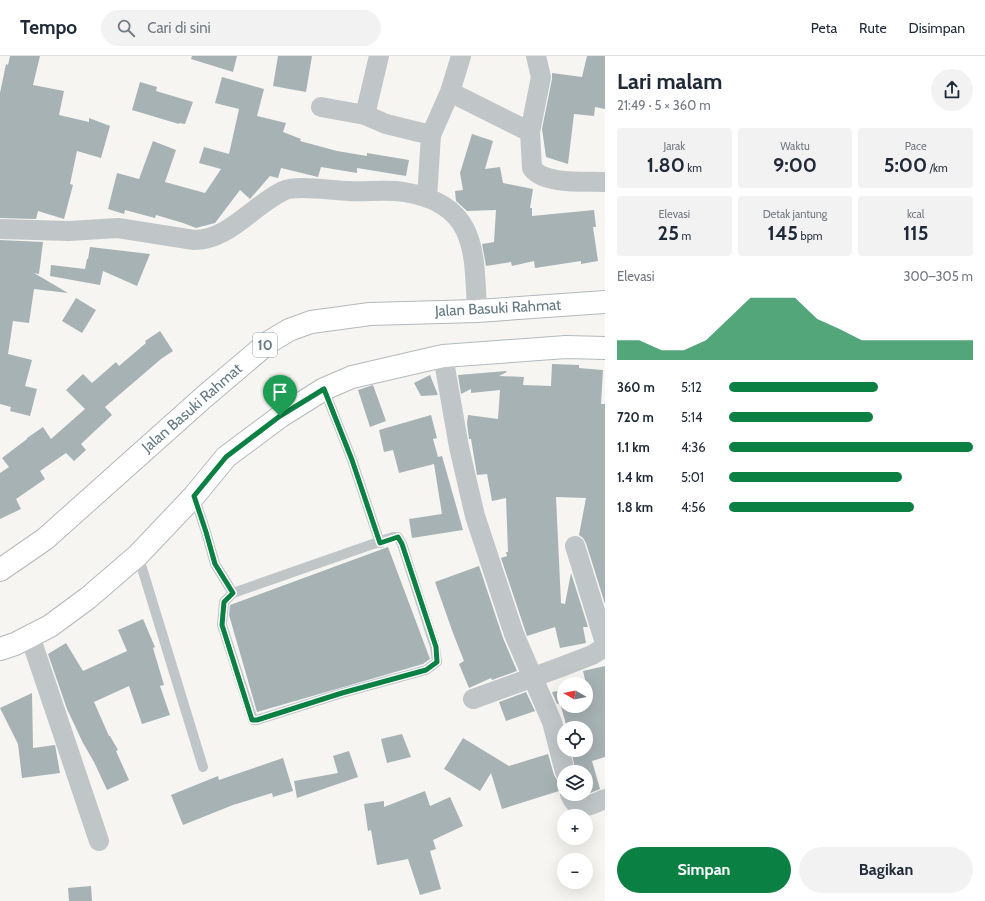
<!DOCTYPE html>
<html lang="id">
<meta charset="utf-8">
<style>
:root{--surface:#fff;--page:#f2f2f3;--text:#1f2937;--muted:#747a83;--line:#e0e1e3;--accent:#0b8043}
body{margin:0;font-family:Cabin,sans-serif;background:var(--page);color:var(--text);height:100vh;display:flex;flex-direction:column;font-size:15px;white-space:nowrap}
*{box-sizing:border-box;margin:0}
p{font-size:13px;color:var(--muted)}
.icon{flex:none;width:22px;height:22px;fill:none;stroke:currentColor;stroke-width:2;stroke-linecap:round;stroke-linejoin:round}
.map{position:relative;flex:1;overflow:hidden}
.drawer{display:flex;flex-direction:column;background:var(--surface);width:380px}
.drawer>*{flex:none}
.needle{width:26px;rotate:279deg}
.fabs{position:absolute;left:557px;top:621px;display:grid;gap:8px}
.fabs a{display:grid;place-items:center;width:36px;height:36px;border-radius:50%;background:var(--surface);box-shadow:0 4px 16px #0002;font-size:20px}
.pin{position:absolute;display:grid;place-items:center;width:34px;height:34px;color:#fff;margin:-41px -17px;border-radius:50% 50% 50% 0;rotate:-45deg;box-shadow:0 0 4px #0007}
.pin .icon{rotate:45deg}
.round{display:grid;place-items:center;flex:none;width:42px;height:42px;border-radius:21px;background:var(--page)}
.summary{display:flex;align-items:center;justify-content:space-between;height:68px;padding:0 12px}
h1{font-size:22px;font-weight:700;line-height:30px}
.metrics{display:grid;grid-template-columns:repeat(3,1fr);gap:6px;height:68px;padding:4px 12px}
.metrics div{display:grid;align-content:center;border-radius:4px;background:var(--page);text-align:center}
.metrics b{font-size:20px;font-weight:700}
.metrics small{font-size:11px;font-weight:400}
.metrics p{font-size:11px}
.chart{height:112px;padding:8px 12px}
.chart p{display:flex;justify-content:space-between}
.chart svg{width:100%;height:72px;margin-top:4px;fill:var(--accent);opacity:.7}
.action{display:flex;gap:8px;margin-top:auto;padding:8px 12px}
.action a{flex:1;height:46px;border-radius:24px;background:var(--accent);color:#fff;font-size:16px;font-weight:700;line-height:46px;text-align:center}
.action a+a{background:var(--page);color:var(--text)}
ul{padding:0 12px;list-style:none;font-size:13px}
li{display:grid;grid-template-columns:64px 48px 1fr;align-items:center;height:30px}
li i{height:10px;border-radius:5px;background:var(--accent)}
header{display:flex;align-items:center;gap:24px;box-sizing:border-box;height:56px;padding:0 20px;background:var(--surface);border-bottom:1px solid var(--line)}
header strong{font-size:19px}
nav{display:flex;gap:22px;margin-inline-start:auto;font-size:14px}
.search{width:280px;height:36px;background:var(--page);display:flex;align-items:center;gap:10px;box-sizing:border-box;padding:0 14px;border-radius:22px;color:var(--muted);font-size:15px}
main{display:flex;flex:1;min-height:0}
.map>svg:first-child{display:block}
.building{fill:#a7b2b5}
.lines{fill:none;stroke-linecap:round;stroke-linejoin:round}
.secondary-casing{stroke:#b3babd;stroke-width:24}
.highway-casing{stroke:#b3b8bb;stroke-width:24}
.lane{stroke:#c0c6c8;stroke-width:10}
.street{stroke:#c0c6c8;stroke-width:20}
.secondary{stroke:#fff;stroke-width:22}
.highway{stroke:#fff;stroke-width:22}
.route-casing{stroke:#fff;stroke-width:8}
.route{stroke:#0b8043;stroke-width:5}
.labels{text-anchor:middle;dominant-baseline:central;stroke-width:4;stroke-linejoin:round;paint-order:stroke}
.shield{fill:#fff;stroke:#92a1a9;stroke-width:1}
.shield-label{font-size:14px;font-weight:bold;fill:#637984}
.street-label{font-size:15px;fill:#637984;stroke:#fff}
</style>
<header>
<strong>Tempo</strong>
<div class="search"><svg class="icon" aria-label="search" viewBox="0 0 24 24"><circle cx="10" cy="10" r="6"/><path d="M15 15l6 6"/></svg>Cari di sini</div>
<nav><a>Peta</a><a>Rute</a><a>Disimpan</a></nav>
</header>
<main>
<div class="map">
<svg width="605" height="845" viewBox="0 0 605 845">
<rect width="100%" height="100%" fill="#f6f5f2"/>
<path class="building" d="M10,0H40L33,29L64,35L59,59L89,66V62L110,70L101,102L77,95L70,128L73,129L64,163L38,155L36,163L0,162V37L6,8L8,9Z
M192,0H237L233,16L191,3Z
M278,0H312L306,36L273,30Z
M587,0H605V53L595,51L594,60L574,58L568,108L546,101L542,73L552,23V17L582,21Z
M222,21L264,33L257,60L286,67L283,76L301,83L300,85L337,95L367,100V97L409,104L406,120L357,112V117L321,111L318,121L281,112L278,122L270,120L250,143L240,134L215,167L196,172L183,167L156,159L155,162L125,154L124,158L108,153L117,117L139,123L153,85L176,94L165,126L205,137L221,113L199,107L204,91L229,98L239,53L215,47Z
M140,26L157,31L156,35L193,46L185,68L179,67V68L132,54Z
M472,78L493,85L485,113L500,111L503,127L533,133L530,152H532V160L594,154L596,171H593L598,205L581,208V205L535,212L534,205L512,210L511,206L486,210L482,188L494,186L496,154L467,155L456,145L455,135L463,134L460,117Z
M0,184L43,186L39,218L34,217L68,237L34,233L29,267L13,265L8,298L32,304L25,330L37,333L30,360L10,355L11,351L0,348Z
M90,191L150,198L137,230L103,215L100,229L50,220L51,209L85,213L87,203H88Z
M76,242L96,254L82,277L62,265Z
M160,275L173,295L161,303L105,351L112,359L81,388L86,394L74,405L66,397L40,415L45,423L16,443L21,453L0,463V417L9,411L2,402L27,383V382L43,371L51,383L85,353L66,334L83,318L92,327L116,306L119,310L146,287L145,285Z
M552,308L579,309V312L603,314L601,348H605V548L586,487L583,482L579,479L586,442L556,441L561,547L565,548L571,517L588,571H583L586,587L560,592L555,571L527,580L501,502L507,500L506,496H508L506,442L492,445L487,418L477,419L471,383H469L467,367L468,359L498,363L500,334L471,337V333L461,338L458,319L506,315L507,316L499,320L524,321L523,329L551,330Z
M430,319L438,339L421,340L414,327Z
M373,329L386,365L370,371L358,334Z
M431,359L437,382L433,383L438,401L442,400L463,474L412,482L409,463L442,458L434,408L399,417L393,394L384,396L379,374Z
M388,491L430,603L423,608L257,656L229,559L230,549Z
M479,510L503,582L517,615L492,624L491,622L469,632L459,608L464,605L453,577L435,526Z
M143,563L155,591L153,592L164,629L160,630L170,659L142,668L129,630L94,646L109,680H110L118,694L116,695L129,724L107,734L94,706L83,687L67,653L48,598L66,587L83,615L127,595L118,574Z
M605,610V701L592,705L600,733L590,737L586,738L584,739L586,738V716H576L571,694H586V672H567L560,647L557,648L552,636L564,634V650H586V628L583,615Z
M526,636L535,655L506,665L499,646Z
M32,637L33,692L55,689L60,717L22,722L18,688L0,652Z
M402,678L411,701L387,707L381,683Z
M463,682L509,710L548,698L554,719L557,724L564,728L559,735L502,753L491,717L480,735L444,713Z
M349,695L358,721L297,742L294,725L338,717L333,700Z
M283,702L293,735L273,741L272,737L233,749L183,769L171,739L218,720L219,724Z
M425,735L430,750L450,741L463,770L433,784L436,793L430,795L441,833L420,839L408,803L377,809L371,774L368,775L364,748L384,745V751Z
M91,830L92,845H69L68,832Z"/>
<g class="lines">
<defs>
<path id="secondary" d="M0,593L15,588L50,570L88,542L138,499L194,440L226,401L281,360L324,333L352,321L443,300L566,291L605,292"/>
<path id="highway" d="M0,514L45,483L204,341L269,286L289,274L311,266L370,258L477,255L605,246"/>
</defs>
<use href="#secondary" class="secondary-casing"/>
<use href="#highway" class="highway-casing"/>
<path class="lane" d="M324,333L352,404L380,487
M194,440L206,476L215,508L233,537
M393,481H398L402,488L435,591L437,606L426,614L342,637L257,664H253L222,569L224,546L233,537Z
M138,499L203,711"/>
<path class="street" d="M379,0L365,59L386,68L431,79L427,142
M536,0L541,21L530,76L532,112C544,129 585,125 605,126
M450,36L530,76
M321,51L365,59
M431,79L450,36L461,0
M0,173L69,175L118,172L194,184C229,184 252,150 283,135C297,128 332,135 349,135C367,136 386,133 404,136C477,148 474,194 477,255
M443,300L459,391L475,460L514,578L552,666L565,716
M575,490L605,587
M30,580L99,785
M473,643L561,611L592,599L605,591
M570,738C578,758 590,749 605,743"/>
<use href="#secondary" class="secondary"/>
<use href="#highway" class="highway"/>
</g>
<g class="lines">
<defs>
<path id="route" d="M324,333L352,404L380,487L398,481L402,488L436,591L437,606L426,614L342,637L257,664H252L222,569L224,546L233,537L215,508L206,476L194,440L226,401L280,360Z"/>
</defs>
<use href="#route" class="route-casing"/>
<use href="#route" class="route"/>
</g>
<g class="labels">
<rect class="shield" x="253" y="277" width="24" height="24" rx="3"/>
<g class="shield-label">
<text x="265" y="289">10</text>
</g>
<g class="street-label">
<text transform="translate(498 252) rotate(-3)">Jalan Basuki Rahmat</text>
<text transform="translate(192 352) rotate(-41)">Jalan Basuki Rahmat</text>
</g>
</g>
</svg>
<div class="fabs">
<a><svg class="needle" viewBox="-14 -14 28 28"><path d="M0-13l5 13h-10z" fill="#e53935"/><path d="M0 13l5-13h-10z" fill="#747a83"/></svg></a>
<a><svg class="icon" aria-label="locate" viewBox="0 0 24 24"><circle cx="12" cy="12" r="6"/><path d="M12 2v4M12 18v4M2 12h4M18 12h4"/></svg></a>
<a><svg class="icon" aria-label="layers" viewBox="0 0 24 24"><path d="M12 4l9 5-9 5-9-5zM3 14l9 5 9-5"/></svg></a>
<a>+</a>
<a>−</a>
</div>
<div class="pin" style="left:280px;top:360px;background:#1e9e55"><svg class="icon" aria-label="arrive" viewBox="0 0 24 24"><path d="M6 21V4h12l-3 4 3 4H6"/></svg></div>
</div>
<section class="drawer">
<div class="summary"><div><h1>Lari malam</h1><p>21:49 · 5 × 360 m</p></div><a class="round"><svg class="icon" aria-label="share" viewBox="0 0 24 24"><path d="M12 15V3M7 8l5-5 5 5M5 13v7h14v-7"/></svg></a></div>
<div class="metrics">
<div><p>Jarak</p><b>1.80<small> km</small></b></div>
<div><p>Waktu</p><b>9:00</b></div>
<div><p>Pace</p><b>5:00<small> /km</small></b></div>
</div>
<div class="metrics">
<div><p>Elevasi</p><b>25<small> m</small></b></div>
<div><p>Detak jantung</p><b>145<small> bpm</small></b></div>
<div><p>kcal</p><b>115</b></div>
</div>
<div class="chart"><p><span>Elevasi</span>300–305 m</p>
<svg viewBox="0 0 160 44" preserveAspectRatio="none"><path d="M0 44V32L10 32L20 38L30 38L40 32L50 19L60 6L70 6L80 6L90 19L100 25L110 32L120 32L130 32L140 32L150 32L160 32V44z"/></svg>
</div>
<ul>
<li><b>360 m</b>5:12<i style="width:61%"></i></li>
<li><b>720 m</b>5:14<i style="width:59%"></i></li>
<li><b>1.1 km</b>4:36<i style="width:100%"></i></li>
<li><b>1.4 km</b>5:01<i style="width:71%"></i></li>
<li><b>1.8 km</b>4:56<i style="width:76%"></i></li>
</ul>
<div class="action"><a>Simpan</a><a>Bagikan</a></div>
</section>
</main>
